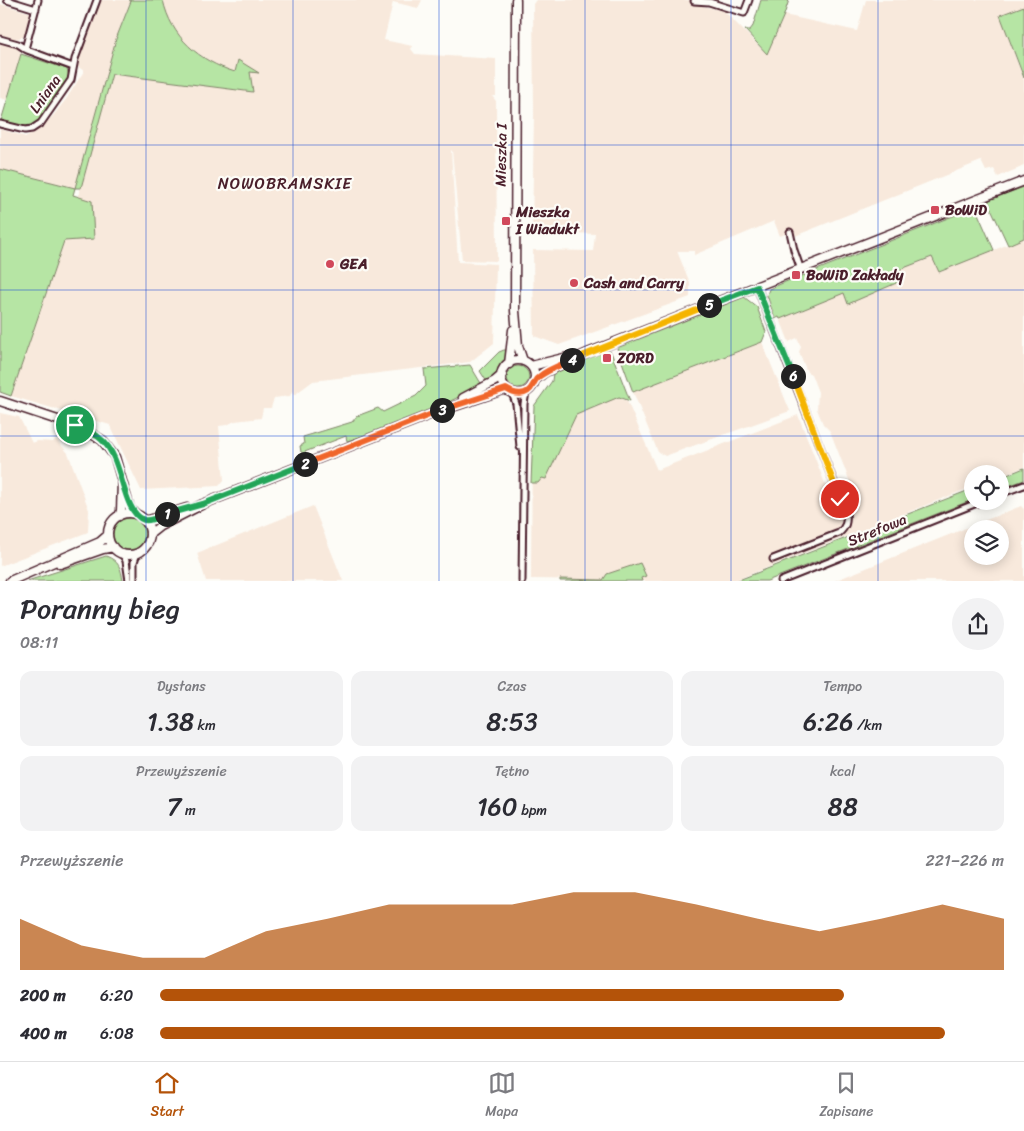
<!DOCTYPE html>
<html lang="pl">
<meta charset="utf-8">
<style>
:root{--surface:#fff;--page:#f2f2f3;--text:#2b2b33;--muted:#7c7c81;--line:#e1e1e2;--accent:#b45309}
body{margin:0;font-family:Sriracha,sans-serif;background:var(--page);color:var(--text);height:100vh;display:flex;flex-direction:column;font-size:19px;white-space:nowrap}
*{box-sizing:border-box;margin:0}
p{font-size:16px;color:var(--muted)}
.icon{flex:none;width:28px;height:28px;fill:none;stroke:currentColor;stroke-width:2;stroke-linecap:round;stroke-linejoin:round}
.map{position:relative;height:581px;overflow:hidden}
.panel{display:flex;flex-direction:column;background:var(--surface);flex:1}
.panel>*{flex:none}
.buttons{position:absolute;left:964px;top:465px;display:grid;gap:10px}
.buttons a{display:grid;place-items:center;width:45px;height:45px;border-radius:50%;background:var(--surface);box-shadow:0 2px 12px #0003;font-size:25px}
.pin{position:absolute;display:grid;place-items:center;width:42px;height:42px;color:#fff;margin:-21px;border:2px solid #fff;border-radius:50%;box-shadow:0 1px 5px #0007}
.km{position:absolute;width:25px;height:25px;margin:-12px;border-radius:50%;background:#222;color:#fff;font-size:14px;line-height:25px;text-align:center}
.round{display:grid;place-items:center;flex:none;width:52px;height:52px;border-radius:26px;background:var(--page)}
.summary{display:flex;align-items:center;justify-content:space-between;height:85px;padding:0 20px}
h1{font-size:28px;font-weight:600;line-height:38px}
.metrics{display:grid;grid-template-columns:repeat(3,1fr);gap:8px;height:85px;padding:5px 20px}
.metrics div{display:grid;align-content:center;border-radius:12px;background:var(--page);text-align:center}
.metrics b{font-size:25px;font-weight:600}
.metrics small{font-size:14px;font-weight:400}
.metrics p{font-size:14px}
.chart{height:140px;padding:10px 20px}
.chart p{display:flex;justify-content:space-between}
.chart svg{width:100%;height:90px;margin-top:5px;fill:var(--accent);opacity:.7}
ul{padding:0 20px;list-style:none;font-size:16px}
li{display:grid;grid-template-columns:80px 60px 1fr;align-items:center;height:38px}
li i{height:12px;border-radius:6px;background:var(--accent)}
.tabs{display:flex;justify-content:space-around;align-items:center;height:70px;border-top:1px solid var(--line);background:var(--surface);font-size:14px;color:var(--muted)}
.tabs a{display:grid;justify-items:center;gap:2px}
.tabs .current{color:var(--accent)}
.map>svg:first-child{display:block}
.built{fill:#f8e9dc;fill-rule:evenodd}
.green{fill:#b6e5a4;stroke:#808268}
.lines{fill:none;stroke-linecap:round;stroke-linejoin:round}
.street-casing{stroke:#4a1f2b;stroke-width:9}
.secondary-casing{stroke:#4a1f2b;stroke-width:11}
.street{stroke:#fdfcf7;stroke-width:5}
.secondary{stroke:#fdfcf7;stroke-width:8}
.split-1-casing{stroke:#fff;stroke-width:10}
.split-2-casing{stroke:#fff;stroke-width:10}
.split-3-casing{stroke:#fff;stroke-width:10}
.split-4-casing{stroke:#fff;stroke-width:10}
.split-5-casing{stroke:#fff;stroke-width:10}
.split-6-casing{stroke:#fff;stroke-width:10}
.split-7-casing{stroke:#fff;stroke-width:10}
.split-1{stroke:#22a559;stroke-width:6}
.split-2{stroke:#22a559;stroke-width:6}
.split-3{stroke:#f0652b;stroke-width:6}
.split-4{stroke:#f0652b;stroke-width:6}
.split-5{stroke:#f5b400;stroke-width:6}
.split-6{stroke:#22a559;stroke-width:6}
.split-7{stroke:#f5b400;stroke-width:6}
.grid{fill:none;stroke:#1d4ed8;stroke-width:1;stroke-opacity:0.55}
.poi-dot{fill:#d1495b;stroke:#fdfcf7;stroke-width:2}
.labels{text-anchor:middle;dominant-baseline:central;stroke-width:4.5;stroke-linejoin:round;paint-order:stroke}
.street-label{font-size:15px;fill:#4a1f2b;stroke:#fdfcf7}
.poi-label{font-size:15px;font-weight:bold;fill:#4a1f2b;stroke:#fdfcf7;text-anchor:start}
.neighbourhood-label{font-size:16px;letter-spacing:1px;fill:#4a1f2b;stroke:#fdfcf7}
</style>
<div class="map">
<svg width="1024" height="581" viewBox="0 0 1024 581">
<rect width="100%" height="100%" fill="#fdfcf7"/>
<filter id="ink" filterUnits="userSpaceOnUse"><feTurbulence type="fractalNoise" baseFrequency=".02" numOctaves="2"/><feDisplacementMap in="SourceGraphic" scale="10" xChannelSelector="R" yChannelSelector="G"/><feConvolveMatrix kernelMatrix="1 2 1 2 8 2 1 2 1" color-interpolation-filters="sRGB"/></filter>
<g filter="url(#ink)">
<path class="built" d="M100,0H131L116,39L75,188L0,169V129L26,137L39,129L53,116L67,98L84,71L77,66L76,61L93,20Z
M163,0H422L418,8L393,2L384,40L412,46L411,49L415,54L496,59V96H492L496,101L497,261L462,260L452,150L451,151L458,262L496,264L494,343L470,362L313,381L294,395L292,391L290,396L274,398L271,408H263L261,418L235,421L227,425L219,426L224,480L219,486L141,490L110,425L11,396L64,241L92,201L78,197L112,74L253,92L250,72L257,73L238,61L235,72L216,66L192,49L182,40L172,26L166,14Z
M536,0H694V4L724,11L767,54L784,15L857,31L866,0H1024V6L1000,15L1024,80V166L998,177L994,169L986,171L981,161L795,236L793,231L780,236L774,221L694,255V251H677L690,283V297L559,345L534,336L533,250L593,251L595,234L532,231L534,113L533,4Z
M0,4L32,13L25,36L16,39L0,35Z
M0,43L19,49L21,54L7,100L0,98Z
M1024,238V467L1000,477V474H972V487L733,581H642L641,578L603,580L531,579L532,440L560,420L619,397L627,401L657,470L798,415L826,486L831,485L841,510L851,506L853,499L851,494L853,490L830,431L823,424L817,409L818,392L811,374L807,372L799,352L801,347L797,338L789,342L780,319L844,292L848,303L901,281L896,271L933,257L939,272Z
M762,342L790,411L665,456L658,452L633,392Z
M0,413L19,417L32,443L38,441L53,442L56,439L68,453L89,510L88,532L0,566Z
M313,506L343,581H206L197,553Z
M1021,506L1024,509V581H834ZM972,529H1000V556H972Z"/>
<path class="green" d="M129,0H163C171,37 199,61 235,72L238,60L259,73L250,72L253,92L112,74L81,188H75L73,195L92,201L94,239L64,241L11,396L0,392V169L75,188L116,39L131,1Z
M761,0H789L784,15L767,54L745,30H750L753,26Z
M1024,6V78L1000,15Z
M21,54L67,69L69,77L38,123C27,131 14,125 1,121Z
M1024,187V238L1008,245L988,202L991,199Z
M973,208L976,209L994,250L939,272L932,257L896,271L901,281L848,304L844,293L780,319L779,317L775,319L767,295L769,289L792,279L794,281L799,277Z
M744,297L757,307L766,332L762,342L633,392L617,348Z
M504,350H507C504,365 500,374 487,382L480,371L499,352Z
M607,350L611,352L630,401L619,397L576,415L546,479L542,478L538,483H531L534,406L552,381L553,373Z
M470,365L482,385C439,408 394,428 347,441L346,436L302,453L301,452L300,446L304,444L303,437L352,422L357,416L378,408L383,412L416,396L426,386L424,369Z
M507 377a11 11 0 1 1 22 0a11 11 0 1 1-22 0Z
M1024,468V480L1000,489V478Z
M972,489V500L767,581H736Z
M113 534a16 16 0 1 1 32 0a16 16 0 1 1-32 0Z
M106,556C119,561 121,568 123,581H27Z
M640,563L646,576L641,578L642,581H560V579L603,580L607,574Z"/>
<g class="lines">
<defs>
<path id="street" d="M7,0L36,9
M694,1L709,2L744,13L749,0
M0,39L18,44L27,50L73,67
M25,49L38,0
M0,124L25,130L32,129L41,123L71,80L75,59L97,0
M790,232L794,250L801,270
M757,287L846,513C847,522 846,527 839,533L773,559
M512,393L516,404L520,447
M1000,494L1024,485
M122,553L126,561L129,581
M134,581V562L137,553
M522,581L524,404L526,392
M781,581L982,501"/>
<path id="secondary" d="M516,0L515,311L518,346L523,361
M501 377a17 17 0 1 1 34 0a17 17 0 1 1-34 0Z
M509,364L513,330
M531,366L568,357
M535,380L545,372L590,352L1024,181
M463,398L495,381L502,375
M0,401L82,428L102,440L115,457L130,509L136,514
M108 534a21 21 0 1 1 42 0a21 21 0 1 1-42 0Z
M119,516L121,511L122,482
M144,520H149L187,508
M150,534L160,526L203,504L437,412L506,389
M60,564L103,549L113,547
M10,581L100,542L108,535"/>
</defs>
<use href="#street" class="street-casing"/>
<use href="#secondary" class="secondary-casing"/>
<use href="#street" class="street"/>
<use href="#secondary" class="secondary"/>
</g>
</g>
<g class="lines" filter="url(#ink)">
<defs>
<path id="split-1" d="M75,425C85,429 95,433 102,440C124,459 121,511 144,520C150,522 161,516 167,514"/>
<path id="split-2" d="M167,514L203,504L305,464"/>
<path id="split-3" d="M305,464L442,410"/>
<path id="split-4" d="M442,410L506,389C515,395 527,397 533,385C535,381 535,379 540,376C549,369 561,365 572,360"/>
<path id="split-5" d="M572,360L709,305"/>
<path id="split-6" d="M709,305L757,287L793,376"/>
<path id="split-7" d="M793,376L840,499"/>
</defs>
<use href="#split-1" class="split-1-casing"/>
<use href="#split-2" class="split-2-casing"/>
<use href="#split-3" class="split-3-casing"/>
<use href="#split-4" class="split-4-casing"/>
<use href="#split-5" class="split-5-casing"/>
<use href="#split-6" class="split-6-casing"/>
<use href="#split-7" class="split-7-casing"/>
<use href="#split-1" class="split-1"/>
<use href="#split-2" class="split-2"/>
<use href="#split-3" class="split-3"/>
<use href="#split-4" class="split-4"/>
<use href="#split-5" class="split-5"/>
<use href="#split-6" class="split-6"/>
<use href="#split-7" class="split-7"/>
</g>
<path class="grid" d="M146,0V581M293,0V581M439,0V581M585,0V581M731,0V581M878,0V581M0,145H1024M0,290H1024M0,436H1024"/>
<g class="poi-dot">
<rect x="930" y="205" width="10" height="10" rx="2.5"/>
<rect x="501" y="216" width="10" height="10" rx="2.5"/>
<circle cx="330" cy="264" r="5"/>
<rect x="791" y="270" width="10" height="10" rx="2.5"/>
<circle cx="574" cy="283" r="5"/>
<rect x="602" y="353" width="10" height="10" rx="2.5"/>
</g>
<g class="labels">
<g class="street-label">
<text transform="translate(45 94) rotate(-55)">Lniana</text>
<text transform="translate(501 155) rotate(-89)">Mieszka I</text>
<text transform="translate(877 530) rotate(-22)">Strefowa</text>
</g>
<g class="poi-label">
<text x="945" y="210">BoWiD</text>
<text x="516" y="212">Mieszka<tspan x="516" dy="17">I Wiadukt</tspan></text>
<text x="340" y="264">GEA</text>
<text x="806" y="275">BoWiD Zakłady</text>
<text x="584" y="283">Cash and Carry</text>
<text x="617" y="358">ZORD</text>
</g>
<g class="neighbourhood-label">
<text x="285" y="183">NOWOBRAMSKIE</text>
</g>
</g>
</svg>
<div class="buttons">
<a><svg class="icon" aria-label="locate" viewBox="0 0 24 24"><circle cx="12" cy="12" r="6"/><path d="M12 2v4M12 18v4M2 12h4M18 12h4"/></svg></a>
<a><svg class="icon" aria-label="layers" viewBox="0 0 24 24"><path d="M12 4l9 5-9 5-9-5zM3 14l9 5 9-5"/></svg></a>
</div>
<div class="pin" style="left:75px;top:425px;background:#1e9e55"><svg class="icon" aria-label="arrive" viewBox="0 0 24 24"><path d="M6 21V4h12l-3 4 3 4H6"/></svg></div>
<div class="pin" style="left:840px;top:499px;background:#d93025"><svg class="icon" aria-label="check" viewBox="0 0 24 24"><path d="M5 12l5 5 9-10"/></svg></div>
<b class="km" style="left:167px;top:514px">1</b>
<b class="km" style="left:305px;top:464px">2</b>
<b class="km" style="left:442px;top:410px">3</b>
<b class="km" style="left:572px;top:360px">4</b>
<b class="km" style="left:709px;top:305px">5</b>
<b class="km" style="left:793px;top:376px">6</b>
</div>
<section class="panel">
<div class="summary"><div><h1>Poranny bieg</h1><p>08:11</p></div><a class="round"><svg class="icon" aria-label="share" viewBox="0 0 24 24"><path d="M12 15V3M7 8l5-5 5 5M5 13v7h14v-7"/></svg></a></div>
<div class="metrics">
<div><p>Dystans</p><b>1.38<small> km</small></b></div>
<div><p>Czas</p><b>8:53</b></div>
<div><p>Tempo</p><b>6:26<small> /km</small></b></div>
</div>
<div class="metrics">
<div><p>Przewyższenie</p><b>7<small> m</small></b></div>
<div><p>Tętno</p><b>160<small> bpm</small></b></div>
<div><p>kcal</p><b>88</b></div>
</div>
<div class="chart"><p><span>Przewyższenie</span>221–226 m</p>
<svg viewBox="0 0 160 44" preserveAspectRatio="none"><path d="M0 44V19L10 32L20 38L30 38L40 25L50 19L60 12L70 12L80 12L90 6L100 6L110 12L120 19L130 25L140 19L150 12L160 19V44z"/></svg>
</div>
<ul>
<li><b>200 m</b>6:20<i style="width:81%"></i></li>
<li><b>400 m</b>6:08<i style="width:93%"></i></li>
</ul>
</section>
<nav class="tabs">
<a class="current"><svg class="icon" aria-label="home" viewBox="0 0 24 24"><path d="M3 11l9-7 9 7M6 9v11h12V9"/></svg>Start</a>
<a><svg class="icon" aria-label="map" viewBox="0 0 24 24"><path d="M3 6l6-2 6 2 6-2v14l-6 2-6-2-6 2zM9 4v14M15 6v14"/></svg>Mapa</a>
<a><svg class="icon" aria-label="saved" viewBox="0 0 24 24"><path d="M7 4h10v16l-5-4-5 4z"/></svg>Zapisane</a>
</nav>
